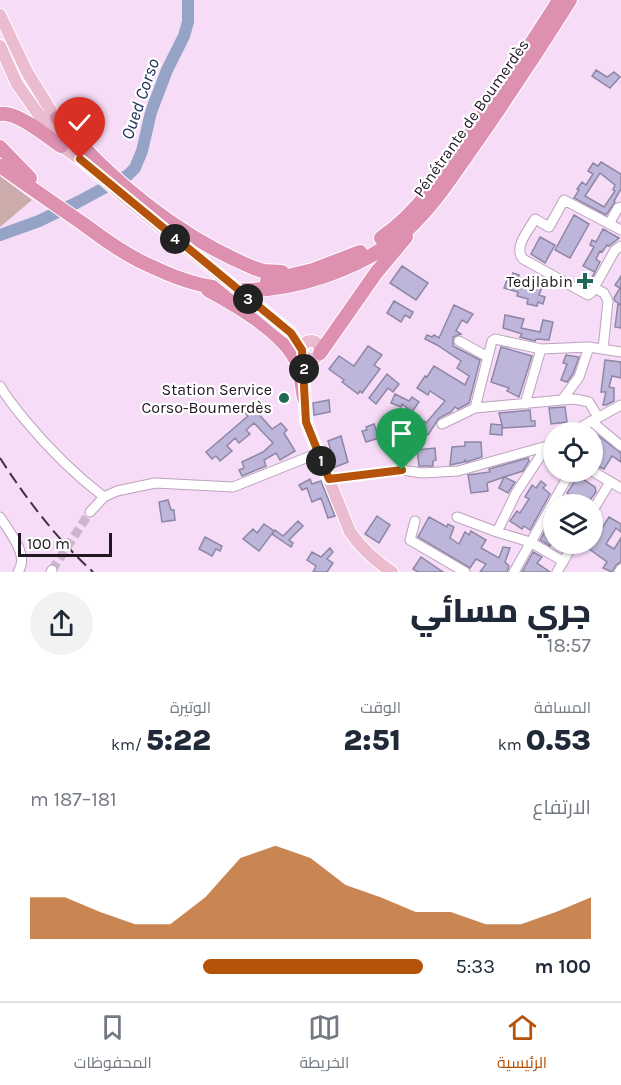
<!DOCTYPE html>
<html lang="ar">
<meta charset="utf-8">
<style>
:root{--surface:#fff;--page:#f2f2f3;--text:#1f2937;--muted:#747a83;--line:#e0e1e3;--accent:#b45309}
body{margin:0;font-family:Karla,Cairo,sans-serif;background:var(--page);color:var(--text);direction:rtl;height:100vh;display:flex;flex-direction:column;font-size:22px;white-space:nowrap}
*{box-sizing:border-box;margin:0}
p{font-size:20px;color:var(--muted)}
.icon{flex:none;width:33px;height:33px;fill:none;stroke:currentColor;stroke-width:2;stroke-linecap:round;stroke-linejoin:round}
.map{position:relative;height:572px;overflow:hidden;direction:ltr}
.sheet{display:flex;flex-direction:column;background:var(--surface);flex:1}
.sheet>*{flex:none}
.buttons{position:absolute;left:543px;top:422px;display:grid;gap:12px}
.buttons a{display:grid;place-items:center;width:60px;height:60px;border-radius:50%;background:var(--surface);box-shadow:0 2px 4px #0004;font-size:30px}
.scale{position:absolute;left:18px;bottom:15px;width:94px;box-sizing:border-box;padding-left:6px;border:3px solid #211822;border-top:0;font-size:16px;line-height:21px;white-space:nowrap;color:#211822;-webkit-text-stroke:4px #fff;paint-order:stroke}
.pin{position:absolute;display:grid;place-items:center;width:51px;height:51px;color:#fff;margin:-62px -26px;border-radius:50% 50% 50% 0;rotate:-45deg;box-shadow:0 0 6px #0007}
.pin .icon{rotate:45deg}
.km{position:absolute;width:30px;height:30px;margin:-15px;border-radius:50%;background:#222;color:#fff;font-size:16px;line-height:30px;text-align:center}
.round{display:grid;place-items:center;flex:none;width:63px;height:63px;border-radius:32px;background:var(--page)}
.overview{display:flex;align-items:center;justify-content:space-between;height:102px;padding:0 30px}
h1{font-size:33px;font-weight:800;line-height:45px}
.figures{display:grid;grid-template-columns:repeat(3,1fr);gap:9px;height:102px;padding:6px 30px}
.figures div{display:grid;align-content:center}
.figures b{font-size:30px;font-weight:800}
.figures small{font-size:16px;font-weight:400}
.figures p{font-size:16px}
.chart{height:168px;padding:12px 30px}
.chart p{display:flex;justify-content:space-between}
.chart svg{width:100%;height:108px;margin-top:6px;fill:var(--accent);opacity:.7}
ul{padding:0 30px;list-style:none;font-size:20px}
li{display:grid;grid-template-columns:96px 72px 1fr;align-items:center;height:45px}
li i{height:15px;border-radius:8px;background:var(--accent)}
.menu{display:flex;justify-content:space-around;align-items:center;height:84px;border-top:2px solid var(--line);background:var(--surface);font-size:16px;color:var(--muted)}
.menu a{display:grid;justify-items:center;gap:3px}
.menu .selected{color:var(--accent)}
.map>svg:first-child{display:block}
.green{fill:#cbacaa}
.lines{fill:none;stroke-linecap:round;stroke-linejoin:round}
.river{stroke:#95a4c6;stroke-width:12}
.building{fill:#beb6da;stroke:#8d86a5;stroke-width:1.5;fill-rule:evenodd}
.minor-tunnel{stroke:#ccb5cd;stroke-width:9;stroke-dasharray:9 4.5;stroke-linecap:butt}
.minor-casing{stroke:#bca2bc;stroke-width:11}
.major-casing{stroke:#fff;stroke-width:14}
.highway-casing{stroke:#fff;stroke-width:16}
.minor{stroke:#fff;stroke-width:9}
.major{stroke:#ebbccf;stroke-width:12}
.highway{stroke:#dd90af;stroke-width:14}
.rail{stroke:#3e333f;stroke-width:2;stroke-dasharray:12 6;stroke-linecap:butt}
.major-bridge-casing{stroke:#fff;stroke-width:14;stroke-linecap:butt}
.major-bridge{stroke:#ebbccf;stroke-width:12}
.route-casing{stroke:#fff;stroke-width:12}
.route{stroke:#b45309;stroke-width:8}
.poi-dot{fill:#206659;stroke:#fff;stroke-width:2}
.labels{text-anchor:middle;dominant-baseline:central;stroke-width:4.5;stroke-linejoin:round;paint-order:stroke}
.street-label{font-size:16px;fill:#211822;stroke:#fff}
.poi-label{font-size:16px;fill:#211822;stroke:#fff;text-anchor:end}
.water-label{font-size:18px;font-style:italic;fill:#20305d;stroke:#fff}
</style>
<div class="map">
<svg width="621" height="572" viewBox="0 0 621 572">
<rect width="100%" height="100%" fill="#f7dcf8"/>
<path class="green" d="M0,176L32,200L0,227Z"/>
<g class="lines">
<path class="river" d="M0,235L39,221L78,202L128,175L135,168L142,151L151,112L167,70L184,36L188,22V0"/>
</g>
<path class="building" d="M596,70L607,77L614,72L620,77L610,88L592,76Z
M601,162L621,174V189L614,201L615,202L606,215L574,198L579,190L577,189L582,182L586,185L593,174L588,171L593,163L598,166ZM600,173L615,185L613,190L615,191L604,207L585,196Z
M574,215L589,224L570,258L555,250Z
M603,229L619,238L609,246L607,245L602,252L600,251L596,259L600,262L587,287L595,272L583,266L594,247L590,245L592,240L596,242Z
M540,237L555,245L545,263L531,254Z
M402,266L428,283L416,300L390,283Z
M513,273L519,275L518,279L532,281L531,283L542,287L539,295L545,297L543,304L538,302L537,306L527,304L528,299L517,296L518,292L504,288L507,280L511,282Z
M621,276V328L615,327L618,304L621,305L615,301L614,298L620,288L615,285Z
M394,301L413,312L410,318L405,315L401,322L387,313Z
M454,305L473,314L467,323L462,320L456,331L461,334L453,337V346L480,360L469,403L458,409L455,407L451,412L439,418L428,435L418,427L424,421L426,423L445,401L430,391L428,395L417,388L425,376L427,377L434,366L465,385L469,376L457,368L461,361L437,345L425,339L427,335L432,337L434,335L439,338Z
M505,315L524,319L521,328L540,332L543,320L553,322L549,340L536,339L535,341L520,337L522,334L503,328Z
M368,346L382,355L374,365L380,369L362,393L360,391L358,394L342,382L344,380L329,369L339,356L354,366Z
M501,347L532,356L519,397L507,391L509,388L491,382Z
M566,355L579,357L573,374L567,382L561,380L567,364L563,363Z
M605,360L621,362V378L612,376L609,387L614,388V401L606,405H603L606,392H601Z
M387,374L399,384L393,392L388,388L376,404L369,398Z
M395,394L409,401L412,397L419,402L412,412L402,404L401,407L391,403Z
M329,400L330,412L314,415L313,403Z
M255,403L260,408L256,411L272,429L281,423L287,430L284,433L295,451L280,460L276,453L264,460L266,466L242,476L239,470L244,468L242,462L263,452L273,443L254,423L246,430L250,434L239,443L235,438L227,446L232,451L220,461L216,456L212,459L206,452L248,416L245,413Z
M565,407L567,422L551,424L549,408Z
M530,410L531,421H535V426L503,428L502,426V435L490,434L491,424L502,425L499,413Z
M374,424L379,438L366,442L362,431L367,430L366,427Z
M592,431L621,453V462L612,456L604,469L592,464Z
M341,436L348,462L333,468L329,457L332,454L328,441Z
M465,442H481L482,457L466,462L465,460L464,462L450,465L452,447L465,446Z
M435,448L436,460L433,461V466H419L417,450Z
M528,458L529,461L523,471L504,477L515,482L508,493L499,488L504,477L487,483L488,491L471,493L468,475L490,472L489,469Z
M578,476L595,487L596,492L587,504L576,495L574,498L567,493Z
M310,479L312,484L321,481L335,516L328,518L321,498L312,502L307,488L302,490L299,485Z
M541,481L546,485L543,488L550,494L530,530L524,526L522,529L510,521L517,511L520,513L529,499L525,497L532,485L536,488Z
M168,500L171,510H174L175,520L162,522L159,502Z
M377,516L390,525L379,543L365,534Z
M554,516V541L550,546L540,540Z
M429,517L447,527L448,524L454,527L450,538L459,544L465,532L469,535L471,531L486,540L481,548L499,558L503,547L510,548L505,562L509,566L507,572H480L486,564L476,559L470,568L418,537Z
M609,517L621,524V532L616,528L606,544L614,549L621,538V562L616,565L612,572L603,568L607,562L581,543H592V538L595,539Z
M298,521L303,526L289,540L293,543L291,547L272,534L275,530L283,536Z
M264,524L274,531L259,551L243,539L253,529L257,533Z
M205,537L222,546L220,551L216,549L212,556L199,549Z
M330,548L333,552L327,559L333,563L327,572H313L316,566L307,560L312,552L321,557Z
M533,552L542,557L537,563L550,572H522Z
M421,557L443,572H418L413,569Z"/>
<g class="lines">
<path class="minor-tunnel" d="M52,570L90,512"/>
<defs>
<path id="minor" d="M609,224L618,208L621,207
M621,230L564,200L549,227L535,219C529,230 513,247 523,259L588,295L591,293L615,250L621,246
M594,288L604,293L608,301L603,349
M459,341L488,357
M0,386C7,398 16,409 25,420C49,449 74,474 104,497
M562,400L575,399L589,402L598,417
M525,404L541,349
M475,408L492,341L495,339L541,349L589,347L621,352
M591,421L621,446
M442,424L475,408L562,400L579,377L589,347
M572,432L621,405
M592,471L621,488
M329,479L402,470L422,473L458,471L547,446L554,442
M90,512L104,497L117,491L155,483L233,487L318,453
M592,512L610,482
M0,517C9,532 30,555 18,572
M457,517L497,532L516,493L547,446
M415,521L410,540L465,572
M497,532L530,542L563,561
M51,572L52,570
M514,572L571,471
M557,572L574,543
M619,572L621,569"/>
<path id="major" d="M0,15L27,72L61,127
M0,46L17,84L61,146L80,159L123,196
M291,333L302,350L306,422L350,532C362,549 375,561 392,572
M302 350a9 9 0 1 1 18 0a9 9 0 1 1-18 0Z"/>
<path id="highway" d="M0,114C17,111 46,136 61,146
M57,118C111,181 177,236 254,268L263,271L282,272
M0,147L30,178
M0,166C27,185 54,204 82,223C105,240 128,257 155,268C178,279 203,287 228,289C287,295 365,269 408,229C433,206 451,178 470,151C505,101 538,51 570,0
M381,238C424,208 451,162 480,119C507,79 534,41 559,0
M267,281L313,270L360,252
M208,290C236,305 287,335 298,365C301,376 302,387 304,398
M320,353L376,273L406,237"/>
</defs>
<use href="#minor" class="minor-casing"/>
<use href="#major" class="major-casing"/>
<use href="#highway" class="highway-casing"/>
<use href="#minor" class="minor"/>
<use href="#major" class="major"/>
<use href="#highway" class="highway"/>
<path class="rail" d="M0,458C27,500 56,538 93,572"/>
<defs>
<path id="major-bridge" d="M123,196L291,333"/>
</defs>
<use href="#major-bridge" class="major-bridge-casing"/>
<use href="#major-bridge" class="major-bridge"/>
</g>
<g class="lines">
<defs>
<path id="route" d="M80,159L291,333L302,350L306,422L329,479L402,470"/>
</defs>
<use href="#route" class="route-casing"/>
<use href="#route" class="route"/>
</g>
<g class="poi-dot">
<path d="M582 272h6v6h6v6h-6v6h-6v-6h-6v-6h6z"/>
<circle cx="284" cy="398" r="6"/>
</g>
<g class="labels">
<g class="street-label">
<text transform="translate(471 118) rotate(-55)">Pénétrante de Boumerdès</text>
</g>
<g class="poi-label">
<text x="573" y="281">Tedjlabin</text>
<text x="272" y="389">Station Service<tspan x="272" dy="18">Corso-Boumerdès</tspan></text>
</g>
<g class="water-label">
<text transform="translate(140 99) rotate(-71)">Oued Corso</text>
</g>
</g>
</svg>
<div class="buttons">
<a><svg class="icon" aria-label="locate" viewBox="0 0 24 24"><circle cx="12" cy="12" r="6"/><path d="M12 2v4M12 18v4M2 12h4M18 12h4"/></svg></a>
<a><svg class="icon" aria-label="layers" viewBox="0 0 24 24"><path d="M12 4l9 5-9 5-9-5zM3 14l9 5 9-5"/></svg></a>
</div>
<div class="scale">100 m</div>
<div class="pin" style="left:402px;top:470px;background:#1e9e55"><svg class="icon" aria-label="arrive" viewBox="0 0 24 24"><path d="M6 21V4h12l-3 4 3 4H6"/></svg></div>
<div class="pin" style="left:80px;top:159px;background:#d93025"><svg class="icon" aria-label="check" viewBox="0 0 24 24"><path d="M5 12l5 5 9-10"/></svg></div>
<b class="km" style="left:321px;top:461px">1</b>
<b class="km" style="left:304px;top:369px">2</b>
<b class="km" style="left:248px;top:299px">3</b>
<b class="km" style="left:175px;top:239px">4</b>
</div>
<section class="sheet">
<div class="overview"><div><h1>جري مسائي</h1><p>18:57</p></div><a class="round"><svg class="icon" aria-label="share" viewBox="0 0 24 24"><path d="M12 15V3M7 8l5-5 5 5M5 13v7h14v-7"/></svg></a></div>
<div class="figures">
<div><p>المسافة</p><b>0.53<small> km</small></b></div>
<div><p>الوقت</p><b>2:51</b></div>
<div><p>الوتيرة</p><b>5:22<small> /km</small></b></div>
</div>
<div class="chart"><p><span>الارتفاع</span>181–187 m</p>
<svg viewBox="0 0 160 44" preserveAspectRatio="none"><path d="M0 44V27L10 27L20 33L30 38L40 38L50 27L60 11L70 6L80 11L90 22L100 27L110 33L120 33L130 38L140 38L150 33L160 27V44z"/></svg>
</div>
<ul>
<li><b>100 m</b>5:33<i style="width:56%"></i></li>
</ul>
</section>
<nav class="menu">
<a class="selected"><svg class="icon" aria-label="home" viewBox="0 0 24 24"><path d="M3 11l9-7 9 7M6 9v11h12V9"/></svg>الرئيسية</a>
<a><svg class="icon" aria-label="map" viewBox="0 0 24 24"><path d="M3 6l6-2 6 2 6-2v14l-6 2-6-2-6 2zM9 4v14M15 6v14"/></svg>الخريطة</a>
<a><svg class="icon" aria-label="saved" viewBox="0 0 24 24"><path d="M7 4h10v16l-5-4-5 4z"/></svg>المحفوظات</a>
</nav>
